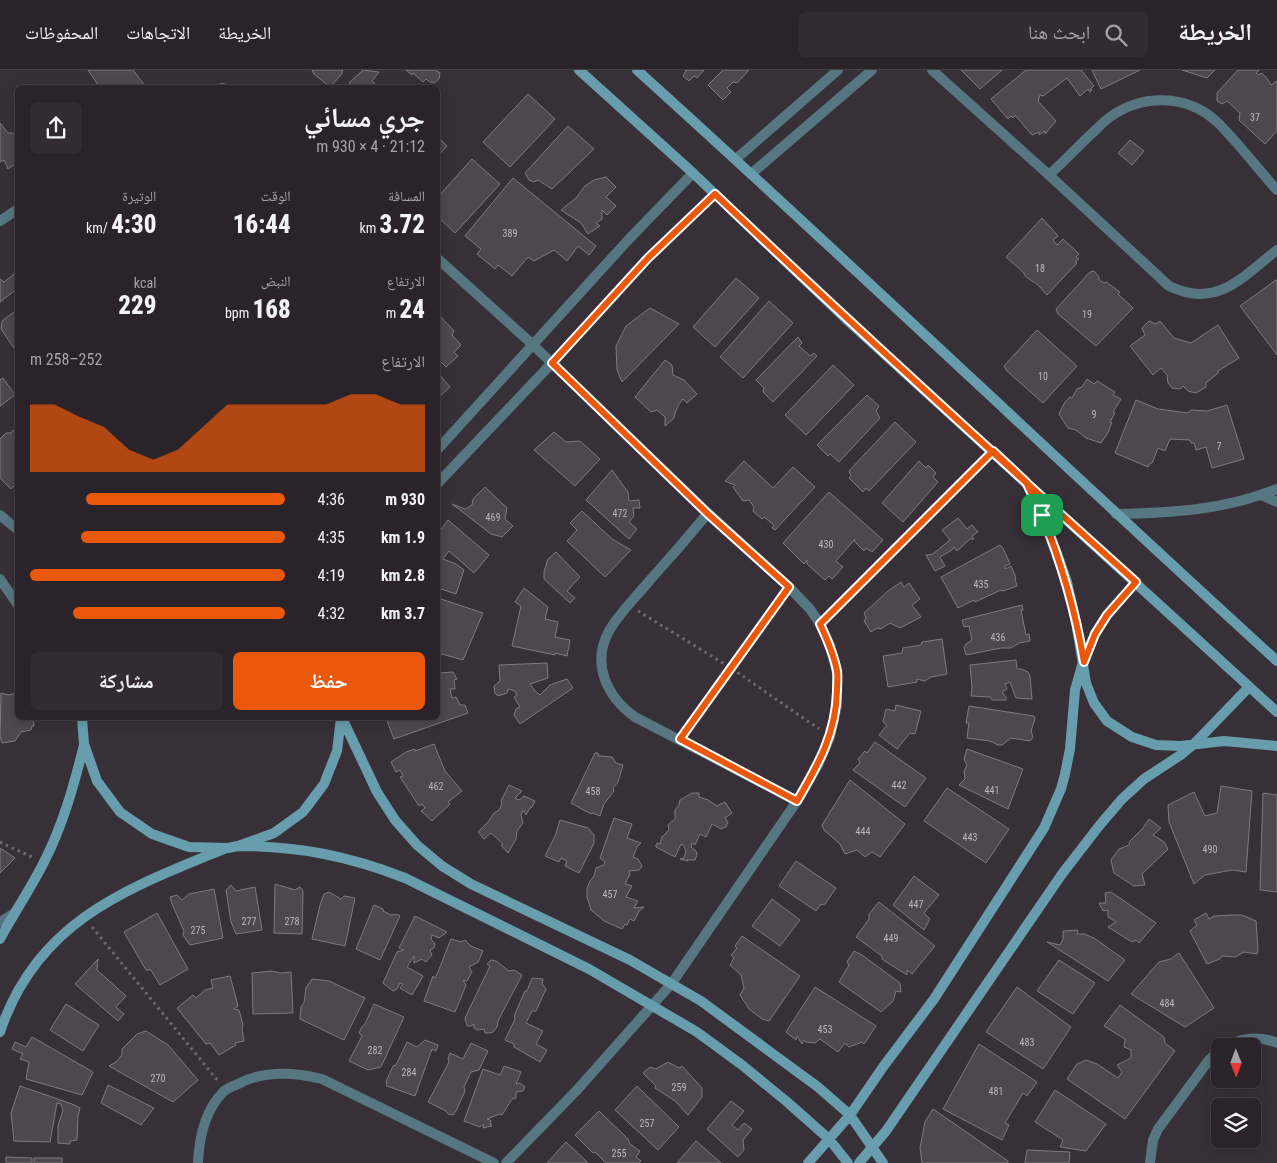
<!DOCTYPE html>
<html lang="ar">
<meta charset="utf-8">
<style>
:root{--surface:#2a242a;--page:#322c32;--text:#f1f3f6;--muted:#a5a4a8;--line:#464147;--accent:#ea580c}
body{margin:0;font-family:"Roboto Condensed","Noto Naskh Arabic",sans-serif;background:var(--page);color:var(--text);direction:rtl;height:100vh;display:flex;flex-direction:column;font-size:19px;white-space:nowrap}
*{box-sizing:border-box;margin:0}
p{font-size:16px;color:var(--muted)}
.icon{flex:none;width:28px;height:28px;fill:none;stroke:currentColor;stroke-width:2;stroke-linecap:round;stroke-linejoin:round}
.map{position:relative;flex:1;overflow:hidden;direction:ltr}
.drawer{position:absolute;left:15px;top:15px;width:425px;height:635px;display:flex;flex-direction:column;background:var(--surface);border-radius:8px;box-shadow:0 2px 12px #0003,0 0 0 1px var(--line);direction:rtl}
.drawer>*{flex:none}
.needle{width:32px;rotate:179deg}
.fabs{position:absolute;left:1211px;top:968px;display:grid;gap:10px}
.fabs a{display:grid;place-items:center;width:50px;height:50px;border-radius:8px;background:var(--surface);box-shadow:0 2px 12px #0003,0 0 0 1px var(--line);font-size:25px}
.pin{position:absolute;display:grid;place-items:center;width:42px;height:42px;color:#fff;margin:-21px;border-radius:10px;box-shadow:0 2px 8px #0006}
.round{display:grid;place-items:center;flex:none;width:52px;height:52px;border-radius:8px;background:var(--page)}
.overview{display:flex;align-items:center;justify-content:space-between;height:85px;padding:0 15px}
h1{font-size:28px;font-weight:800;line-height:38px}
.metrics{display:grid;grid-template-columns:repeat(3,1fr);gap:8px;height:85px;padding:5px 15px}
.metrics div{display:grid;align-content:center}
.metrics b{font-size:25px;font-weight:800}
.metrics small{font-size:14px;font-weight:400}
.metrics p{font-size:14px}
.chart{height:140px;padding:10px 15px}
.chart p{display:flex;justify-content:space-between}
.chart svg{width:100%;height:90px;margin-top:5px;fill:var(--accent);opacity:.7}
.button{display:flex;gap:10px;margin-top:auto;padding:10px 15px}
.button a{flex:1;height:58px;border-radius:8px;background:var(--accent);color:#fff;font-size:20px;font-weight:800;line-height:58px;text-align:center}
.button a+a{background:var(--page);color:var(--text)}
ul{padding:0 15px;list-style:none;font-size:16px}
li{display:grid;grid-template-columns:80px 60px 1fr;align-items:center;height:38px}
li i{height:12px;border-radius:6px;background:var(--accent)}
header{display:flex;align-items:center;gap:30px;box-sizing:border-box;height:70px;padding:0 25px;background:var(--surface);border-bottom:1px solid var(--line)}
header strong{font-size:24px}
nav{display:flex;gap:28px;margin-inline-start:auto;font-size:18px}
.search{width:350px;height:45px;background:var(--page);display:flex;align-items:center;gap:12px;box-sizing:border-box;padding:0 18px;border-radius:8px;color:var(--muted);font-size:19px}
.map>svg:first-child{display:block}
.building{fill:#4f474f;stroke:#817881}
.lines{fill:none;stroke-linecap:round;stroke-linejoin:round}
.path{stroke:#706970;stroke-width:3;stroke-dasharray:2.5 4;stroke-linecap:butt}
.street{stroke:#567781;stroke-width:10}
.secondary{stroke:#679dac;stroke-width:10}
.route-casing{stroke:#fff;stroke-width:10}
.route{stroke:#ea580c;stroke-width:6}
.labels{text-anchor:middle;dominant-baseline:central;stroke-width:4;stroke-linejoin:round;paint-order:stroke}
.number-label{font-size:10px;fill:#bcb6bc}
</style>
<header>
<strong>الخريطة</strong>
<div class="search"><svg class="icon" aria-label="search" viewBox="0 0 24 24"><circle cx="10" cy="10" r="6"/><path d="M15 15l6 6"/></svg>ابحث هنا</div>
<nav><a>الخريطة</a><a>الاتجاهات</a><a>المحفوظات</a></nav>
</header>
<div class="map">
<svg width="1277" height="1093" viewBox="0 0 1277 1093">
<rect width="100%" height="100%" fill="#383038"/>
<path class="building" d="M88,0H133L145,16L100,18Z
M312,0H343L341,5L330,17L314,4Z
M363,0L379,2L372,11L380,18H351L352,17L349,13Z
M406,0H435L440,3L439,9L434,13L430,12L426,9L423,12L413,3L412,5Z
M685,0H704L697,8L694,6L689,11L683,6L686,1Z
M723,0H749L737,13L733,12L727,18L731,22L723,30L708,15Z
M961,0H1002L980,19Z
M1026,0H1081L1094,16L1090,19L1092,20L1090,22L1088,19L1080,26L1067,8L1043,26L1040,25L1038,31L1056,51L1045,64V61L1039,65V62L1032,65L1015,45L1013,48L1011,46L1008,49L991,29Z
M1092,0H1140L1101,19Z
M1182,0H1215L1207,8Z
M1238,0H1259L1256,3L1259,5L1261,3L1266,7L1271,15L1277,11V61L1265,74L1239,50L1240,43L1227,31L1222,34L1217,31V23Z
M528,24L555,49L510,97L483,72Z
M0,53L8,63H14L18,67V92L8,99L4,90L0,92Z
M568,56L594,79L552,119L538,110L534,112L529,110L525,103Z
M438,60V67L447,76L438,86Z
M1130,70L1144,81L1132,95L1118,83Z
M472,89L500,114L455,163L438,147V127Z
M606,107L616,117L606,127L616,136L607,145L602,140V149L596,153L600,156L588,164L581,153L561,140L576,128L585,116L594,110Z
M513,108L596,176L589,185L578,176L567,191L554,180L534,191L528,187L512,206L498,195L495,199L477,184L481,179L465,166Z
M1042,148L1058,166L1053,170L1057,175L1063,169L1079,184L1076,187L1079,189L1075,192L1077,193L1047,225L1038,215L1026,207L1023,202L1006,187Z
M18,198V218L0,232V209L4,212L13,205Z
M1094,201L1099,207V210L1104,213L1106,212L1120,222L1118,224L1133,238L1096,276L1058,244L1056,239L1090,202Z
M736,208L759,228L715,277L693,257Z
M1276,210H1277V285L1240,236Z
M769,231L793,253L743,308L720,287Z
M650,238L679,254L622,312L617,300L616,276L626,256Z
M18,239V280L16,281L1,259L2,251Z
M438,244L454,261L452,265L461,275L454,282L458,286L446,297L438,289Z
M1149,251L1156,254L1160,251L1174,268L1191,273L1218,255L1239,288L1218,301V303L1206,313V317L1196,323L1188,321L1183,316L1180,319L1172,318L1168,313L1167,305L1161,298L1153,305L1130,276L1145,265L1142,258Z
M1037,260L1077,296L1043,333L1007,301L1004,296Z
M798,267L802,273L799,276L810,286L814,283L817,286L773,332L763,322L764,318L756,310Z
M665,290L672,295L673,305L684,310L697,324L687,333L683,329L679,334L675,343L674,348L665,356V347L657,340L651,342L635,327Z
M833,295L854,315L806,365L785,345Z
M438,303L450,317L439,327L438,325Z
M3,308L15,325L0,336V310Z
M1087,309L1094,314L1097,311L1115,322L1113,325L1121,329L1113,342L1115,343L1110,352L1112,353L1109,359V361L1101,373L1086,368L1076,360L1068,358L1059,344L1065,332L1070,327L1072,328L1077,319L1082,317Z
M867,325L879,336L876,341L880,348L839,392L830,384L828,386L817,375Z
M1136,330L1158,339L1188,343L1191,340L1207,341L1227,335L1244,389L1212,398L1206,377L1196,380L1194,373H1191L1190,370L1170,369L1165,381L1158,378L1152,393H1150L1148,397L1115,383Z
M895,352L916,372L869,421L866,418L863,422L849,408L851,406L849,401Z
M13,360L18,364V412L11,419L0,408V369L6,363H11Z
M554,362L566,372L580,371L600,389L575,416L534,380Z
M744,391L773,418L793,397L815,417L775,460L772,458L774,455L764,447L762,449L753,441L754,437L749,430L743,431L733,417L735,415L725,411Z
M919,391L926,398L928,395L936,403L933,407L938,412L903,452L882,433Z
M612,400L628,422L629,431L639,430L640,438H633L634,446L629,452L637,459L629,469L586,430Z
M485,417L507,438L505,449L513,456L502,467L491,464L452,434L465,439L472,435L473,429Z
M829,422L883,470L872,482L866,478L864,481L854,471L855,469L836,491L843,497L832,509L829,506L825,510L807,494V490L804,494L783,473Z
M582,441L612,469L631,480L605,507L567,471L577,460L570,453Z
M958,448L967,459L972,455L978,462L972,466L974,469H970L957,481L954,477L952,480L940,487L945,496L935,501L926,485L933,484L950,470L942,460Z
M448,450L489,485L474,503L449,481L443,489L456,494L464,500L456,524L438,518V463Z
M1000,475L1003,478L1010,494L1005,496V499L1011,496L1016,508L1015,509L1017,516L1003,521L1001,520L975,532L974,530L958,538L941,507Z
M556,482L580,507L567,521L575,528L570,533L544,509V502L548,489Z
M901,512L904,517L909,513L920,529L912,535L921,547L900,558L890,553L881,559L877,558L871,562L864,551L866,548L864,543L888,521Z
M524,518L548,537L545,549L558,552L555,567L570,570L567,586L555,583V585L512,576L521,536L515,532Z
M438,528L483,543L463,590L438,583Z
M1022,535L1023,540H1021L1026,565L1029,564L1030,571L1019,573L1011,578H1001L966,585L964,578L966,574L972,570L969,556L964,557L962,550Z
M942,569L947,604L931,607L925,611L917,609V612L888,617L883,586L902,583L903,578L921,575L922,572Z
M1016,590L1017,599H1021L1028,602L1030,606L1032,629L1016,628L1010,612L1005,614L1007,619L1002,622L1006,627V630H992L990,627L971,626L972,617L970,595Z
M547,593L548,608L530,614L535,621L540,625L550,615L567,609L573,618L520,654L514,645L516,639L520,637L514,627L517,625L515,621L508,619L507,623L498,626L495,623L494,616L500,611L499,595Z
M453,602L457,609L454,610L455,619H450L452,628L456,627L460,635H465L468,643L394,669L386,648H438V603Z
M1,623L8,625L18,623V648H33L34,656H32L31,660L21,662L15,671L2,673L0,666Z
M896,635L921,641L915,664L910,663L897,679L879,665L887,655L883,652L886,639L895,641Z
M969,636L1034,646L1035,649L1031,661L1033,667L1030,671L1011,668L1002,675H998L990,671L967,668L969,653H966Z
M875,672L926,708L905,737L853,700L860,693L858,689L865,681L867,683Z
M434,674L445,701L462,721L448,732L450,734L432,751L421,741L425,738L422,734L419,736L400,707L403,706L400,700L396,702L391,692L406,682L415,679V681Z
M967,679L1023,699L1008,739L959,715L965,709L964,701L967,695L964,689Z
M595,683H598L599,686L612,687L616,693L623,695L618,712L613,718L614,721L604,734L600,746L593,743L591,744L571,733Z
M850,710L905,754L880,787L872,782L865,787L857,780L845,784L840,774L824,760L822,755Z
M509,715L522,721L515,728L519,730L524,726L535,731L532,737L529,739L526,745L523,740L521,745L523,753L517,761L516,769L508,783L501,775L503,774L491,763L484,769L478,762L488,752L494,743L499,740L502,734L501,731Z
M1221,716L1252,721L1246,802L1232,800L1205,805L1194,814L1169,752L1168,735L1194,722L1205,746L1217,743Z
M947,718L1009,759L986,793L924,751Z
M692,723H699V727L708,730L717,736L725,732L732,743L725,748L728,752L726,757L721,759L712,754L706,767L700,764L695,775L692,773L691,777L696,781L697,785L695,790H687L688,791L680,789L684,788L686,781L683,775L681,774L675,787L656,777V775L657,773L660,774L662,767L669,760L668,755L675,749V740L679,735L680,730Z
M1263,723L1277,725V822L1260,820Z
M614,748L632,754L627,768L641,773L637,777L633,787L638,789L642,796L639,800L629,801L630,804L625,814L632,816L626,827L638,831L634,838L644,837L639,841L634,851L630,849L627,855L625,854L622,859L604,851L591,840L587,827V818L590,811L594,806L596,798L604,795L605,792L600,788Z
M1149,749L1161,758L1153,765L1164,772L1168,779L1142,804L1145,815L1134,816L1114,803L1111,790L1119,779L1129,775L1130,771L1143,758Z
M560,750L588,758L594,765V773L579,803L565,796L567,791L561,788L559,792L545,786L556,764Z
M0,778L15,788L0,803Z
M796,791L836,818L825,834L820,835L816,841L779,816Z
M914,806L939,825L924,843L930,849L924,860L893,835Z
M275,814L295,820L300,817L303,821L302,864L274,863Z
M231,815L236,821L255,817L262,860L236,864L231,852L226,820Z
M214,819L223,868L190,875L183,865L184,861L172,834L170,827L177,825L182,830L189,824Z
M329,822L341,829L344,826L355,828L345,876L312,869L320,835L324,824Z
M1111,822L1156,853L1139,873L1136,870L1132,872L1108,857L1116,852L1108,847V840L1103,841L1099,833H1106L1105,823Z
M772,829L800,850L780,876L752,856Z
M879,832L935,876L912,904L907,900V905L882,889V886L856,867L869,849V844Z
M374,835L383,839V841L391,845L397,844L400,846L380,890L356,879Z
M157,843L188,899L160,915L151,900H146L124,862Z
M1206,843L1209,849L1214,846L1233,845H1242L1256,851L1258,880L1257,884L1244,882L1235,887L1222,886L1220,889L1207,894L1190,861L1197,855L1194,850Z
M415,846L447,862L439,868L432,865L431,869L435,874L434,878L430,880L432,885L426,892L422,889L414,893V886L407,897L423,906L412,925L400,918L403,914L400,913L397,919L393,921L383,913L397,882L404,880L399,878Z
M1078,860L1077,864H1084L1094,868L1125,890L1108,911L1047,872L1060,875L1063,869V861Z
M742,866L800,906L769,951L762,949L749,939L740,925L744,918L741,905L730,895L734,888L731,885L737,878L735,876Z
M451,869L461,872L465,870L471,876L483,881L478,892L469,897L472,902L467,911L463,910L466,915L455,942L424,931L433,906L435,908L438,902Z
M854,881L862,885L900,913L901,922L896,921L893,931L881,942L839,912L849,895L847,892Z
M1179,883L1214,938L1185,957L1131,924L1159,892L1171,889Z
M98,889L97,900L126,926L116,937L124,944L118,951L75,914Z
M491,890L496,891L509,901L514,900L522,905L498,951L497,957L493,962L489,963H485L484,959L478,960L474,958V954L471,956H467L465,948L490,896L487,894Z
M1059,890L1095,913L1073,944L1037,921Z
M272,901L280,903L291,902L293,943L253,944L252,903Z
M230,906L238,936L234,939L239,940L243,955L242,959L244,971L235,973L236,975L219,985L210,973L206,974L177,938L193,925L196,928L205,920L213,918L211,910Z
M532,908L543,909L542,914L546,919L536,941H532L526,953L543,961L536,974L547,980L540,992L514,977V974L505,970L515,949L514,946L525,921H527Z
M312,909L329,911L365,928L344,970L300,949L301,937L304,933L306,918Z
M815,917L876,956L864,974L862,972L849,977L845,973L838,982L820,969L815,973L806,972L804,970L802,974L797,966L796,970L786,962Z
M1017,917L1071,957L1043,999L986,962Z
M66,934L99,955L83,981L50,960Z
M374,934L404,947L381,997L368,1000L349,991L362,966L359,963L362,957L365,954Z
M1120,935L1164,967L1165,973L1175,981L1125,1049L1067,1009L1077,994L1086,990L1097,994L1118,1008L1122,1002L1117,995L1131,988V980L1124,977L1125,969L1104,956Z
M146,961L168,975L198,1010L173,1032L109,996L116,992L122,985V979L137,964Z
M32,967L93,1002L82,1025L26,1009L29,992L20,989L23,984L12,979L15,972L26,977Z
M425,970L438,975L436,981L432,979L415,1026L387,1016L386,1012L393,996L396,995L407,972L417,977Z
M471,973L488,981L479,1000L471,1002L464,1017L465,1021L456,1041L453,1045L448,1044L446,1041L428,1032L449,992L448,988L450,983L463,989Z
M979,974L1037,1012L1027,1026L1023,1023L1005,1053L1009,1055L1002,1070L943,1039Z
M668,992L679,998L682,996L702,1018V1027L688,1045L675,1031L655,1018L656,1016L643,1003L650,997L656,999Z
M504,996L521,1002L516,1014L520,1013L525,1017L523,1021L516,1022V1028L512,1029L502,1045L500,1044L487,1049L490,1050L491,1052L490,1055L491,1054L492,1056L483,1058L484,1055H482L480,1057L464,1051L483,999L500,1005Z
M108,1015L154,1038L141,1055L101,1033Z
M20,1016L72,1034L80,1038L78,1046L77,1070L70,1071V1074L58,1073V1056L63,1040L61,1034L57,1033L50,1072L14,1071L11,1043Z
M637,1016L679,1057L658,1080L615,1040Z
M1055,1020L1106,1054L1086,1081L1060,1077L1063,1070L1035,1052Z
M731,1031L744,1041L732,1055L738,1060L744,1053L752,1059L743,1070L744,1080L738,1087L707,1059Z
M933,1039L1008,1091V1093H922L920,1078L925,1052Z
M599,1041L628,1069L630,1074L640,1081L636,1087L641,1091L639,1093H606L595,1082L593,1083L575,1065Z
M696,1071L721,1093H677Z
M566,1072L588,1093H547Z
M1027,1080L1070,1082L1069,1093H1025Z
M6,1087L32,1088V1093H6Z
M34,1088H62V1093H34Z"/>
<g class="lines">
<path class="path" d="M638,541L731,598L819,659
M829,546L983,391
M686,660L782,528
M0,772L34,788
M92,857L218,1011"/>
<path class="street" d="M932,0L1049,105L1169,216C1217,239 1241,208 1277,180
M222,18H223
M736,89L838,0
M751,104L872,0
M1049,105C1063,92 1077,78 1090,65C1097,59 1103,52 1110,47C1142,24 1186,24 1216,51C1237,71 1257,98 1277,120
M0,151L18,139
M438,189L532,274L708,443L789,517L810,539L820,554L830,575L837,603V635L830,667L818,695L797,731L672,913L577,1020L506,1093
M438,379L629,169L693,103
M438,413L552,293L648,188L715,124
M1261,425L1277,432
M708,443C689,466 670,488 650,510C637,526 620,542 609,561C591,594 607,627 635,647L797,731
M1116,444C1171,443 1225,440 1277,419
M0,445L18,460
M0,509L18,535
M0,852L13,844
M1225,976C1242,968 1259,965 1277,973
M198,1093C199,1068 205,1040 224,1021C228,1018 233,1016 238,1014C264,1000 294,1002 322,1009L494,1093
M1150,1093L1153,1070L1158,1059L1209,990L1220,980"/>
<path class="secondary" d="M579,0L693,103L846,249L1277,642
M637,0C853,195 1063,396 1277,591
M1029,418L1055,478L1067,512L1076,552L1086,613L1094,633L1107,651L1132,667L1156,675L1181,676L1224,671L1277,676
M82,648L84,674L97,711L120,742L152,764L189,777L228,778L238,776L274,763L303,742L324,714L337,681L341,648
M342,648L377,722L395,750L417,775L442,796L471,814L630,890L701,931L818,1017L850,1045L883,1093
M238,776C298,776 349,786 405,808L589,899L697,962L742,995L786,1031L829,1069L848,1093
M0,869C14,843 31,818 44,792C63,755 74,715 84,675
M0,962C37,851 126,819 224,779
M808,1093L850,1045L883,997L934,929L1044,758L1061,719L1065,704L1070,679L1075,620L1083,592L1095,564L1107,545L1136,512
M859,1093L886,1061L1062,804L1099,756L1122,729L1144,709L1182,684L1194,674L1249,617"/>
</g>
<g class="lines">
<defs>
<path id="route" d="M1042,445L1026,412L993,381L820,554C827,569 834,585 837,601C838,607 837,614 837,621C836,664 818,695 797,731L680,669L789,517L708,444L552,293L648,188L715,124C853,256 994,384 1136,512L1107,545L1095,564L1084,592C1075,539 1062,494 1042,445"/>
</defs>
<use href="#route" class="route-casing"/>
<use href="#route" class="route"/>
</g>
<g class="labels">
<g class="number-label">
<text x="1255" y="47">37</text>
<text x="510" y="163">389</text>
<text x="1040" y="198">18</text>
<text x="1087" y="244">19</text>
<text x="1043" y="306">10</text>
<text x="1094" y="344">9</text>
<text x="1219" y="376">7</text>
<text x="620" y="443">472</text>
<text x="493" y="447">469</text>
<text x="826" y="474">430</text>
<text x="981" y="514">435</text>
<text x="998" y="567">436</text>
<text x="899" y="715">442</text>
<text x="436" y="716">462</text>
<text x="992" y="720">441</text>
<text x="593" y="721">458</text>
<text x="863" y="761">444</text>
<text x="970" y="767">443</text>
<text x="1210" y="779">490</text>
<text x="610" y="824">457</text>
<text x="916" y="834">447</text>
<text x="249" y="851">277</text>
<text x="292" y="851">278</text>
<text x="198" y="860">275</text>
<text x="891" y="868">449</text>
<text x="1167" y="933">484</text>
<text x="825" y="959">453</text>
<text x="1027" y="972">483</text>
<text x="375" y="980">282</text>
<text x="409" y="1002">284</text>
<text x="158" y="1008">270</text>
<text x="679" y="1017">259</text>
<text x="996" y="1021">481</text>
<text x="647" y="1053">257</text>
<text x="619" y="1083">255</text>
</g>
</g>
</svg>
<div class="fabs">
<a><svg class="needle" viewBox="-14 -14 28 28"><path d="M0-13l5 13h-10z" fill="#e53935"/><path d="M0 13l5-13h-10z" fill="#a5a4a8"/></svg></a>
<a><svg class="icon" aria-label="layers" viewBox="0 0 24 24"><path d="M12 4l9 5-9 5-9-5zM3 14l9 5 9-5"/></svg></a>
</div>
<div class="pin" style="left:1042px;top:445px;background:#1e9e55"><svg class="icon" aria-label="arrive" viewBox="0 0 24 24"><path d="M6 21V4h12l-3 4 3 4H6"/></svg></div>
<section class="drawer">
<div class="overview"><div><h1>جري مسائي</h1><p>21:12 · 4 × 930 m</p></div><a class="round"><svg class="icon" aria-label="share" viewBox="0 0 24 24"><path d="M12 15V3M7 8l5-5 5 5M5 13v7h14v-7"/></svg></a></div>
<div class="metrics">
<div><p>المسافة</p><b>3.72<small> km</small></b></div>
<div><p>الوقت</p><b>16:44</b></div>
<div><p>الوتيرة</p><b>4:30<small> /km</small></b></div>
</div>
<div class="metrics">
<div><p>الارتفاع</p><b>24<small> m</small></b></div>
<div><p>النبض</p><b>168<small> bpm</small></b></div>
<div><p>kcal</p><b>229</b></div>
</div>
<div class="chart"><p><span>الارتفاع</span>252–258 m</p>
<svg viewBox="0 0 160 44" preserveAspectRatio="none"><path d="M0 44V11L10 11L20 17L30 22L40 33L50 38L60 33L70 22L80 11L90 11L100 11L110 11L120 11L130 6L140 6L150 11L160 11V44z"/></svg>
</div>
<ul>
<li><b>930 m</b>4:36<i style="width:78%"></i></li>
<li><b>1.9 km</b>4:35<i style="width:80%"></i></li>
<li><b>2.8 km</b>4:19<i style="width:100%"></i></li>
<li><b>3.7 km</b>4:32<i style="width:83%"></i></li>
</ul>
<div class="button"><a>حفظ</a><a>مشاركة</a></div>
</section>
</div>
